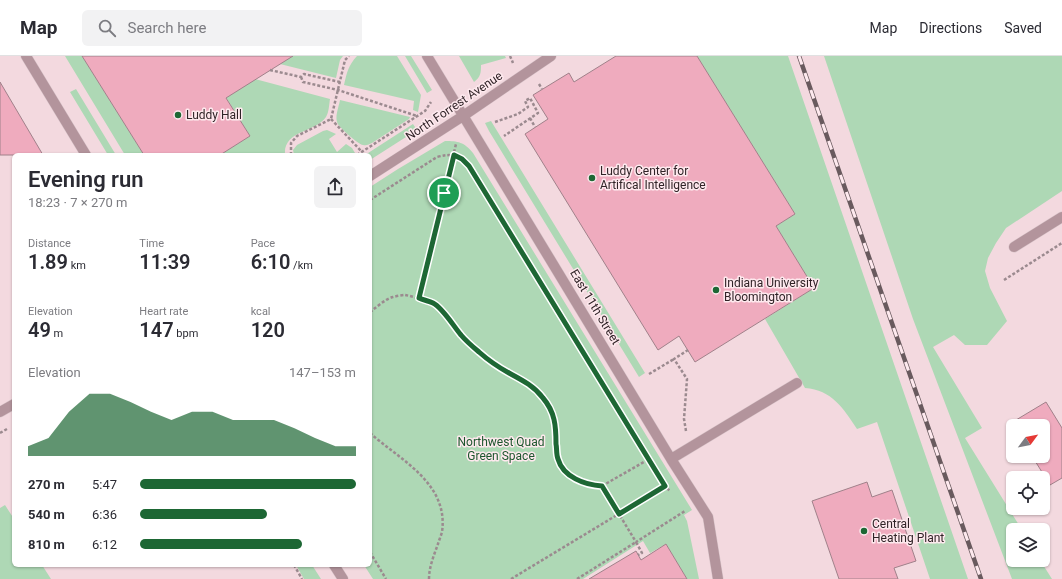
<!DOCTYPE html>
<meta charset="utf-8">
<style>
:root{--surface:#fff;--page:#f2f2f3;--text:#2b2b33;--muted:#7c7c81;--line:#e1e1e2;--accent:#1d6734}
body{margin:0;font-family:Roboto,sans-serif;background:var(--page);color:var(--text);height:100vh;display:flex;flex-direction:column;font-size:15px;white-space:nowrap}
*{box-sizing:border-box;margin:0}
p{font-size:13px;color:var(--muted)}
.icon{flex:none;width:22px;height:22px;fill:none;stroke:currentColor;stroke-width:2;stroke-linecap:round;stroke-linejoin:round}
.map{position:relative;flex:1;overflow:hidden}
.panel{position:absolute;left:12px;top:97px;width:360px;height:414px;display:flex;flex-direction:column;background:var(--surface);border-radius:6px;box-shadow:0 1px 3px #0004}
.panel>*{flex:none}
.needle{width:26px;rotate:58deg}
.fabs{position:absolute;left:1006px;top:363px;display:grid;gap:8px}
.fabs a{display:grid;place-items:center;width:44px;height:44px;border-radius:6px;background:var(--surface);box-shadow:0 1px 3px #0004;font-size:20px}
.pin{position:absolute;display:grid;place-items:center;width:34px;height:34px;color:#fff;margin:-17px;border:2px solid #fff;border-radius:50%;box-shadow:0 1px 4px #0007}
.round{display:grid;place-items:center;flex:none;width:42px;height:42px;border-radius:6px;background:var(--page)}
.summary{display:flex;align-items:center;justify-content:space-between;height:68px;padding:0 16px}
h1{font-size:22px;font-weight:600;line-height:30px}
.metrics{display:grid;grid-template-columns:repeat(3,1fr);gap:6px;height:68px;padding:4px 16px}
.metrics div{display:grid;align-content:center}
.metrics b{font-size:20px;font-weight:600}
.metrics small{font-size:11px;font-weight:400}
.metrics p{font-size:11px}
.chart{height:112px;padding:8px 16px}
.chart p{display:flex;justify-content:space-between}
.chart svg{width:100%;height:72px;margin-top:4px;fill:var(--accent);opacity:.7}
ul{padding:0 16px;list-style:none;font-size:13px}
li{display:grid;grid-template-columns:64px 48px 1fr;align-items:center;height:30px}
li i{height:10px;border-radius:5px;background:var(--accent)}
header{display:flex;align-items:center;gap:24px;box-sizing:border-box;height:56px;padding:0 20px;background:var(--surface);border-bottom:1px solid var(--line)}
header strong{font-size:19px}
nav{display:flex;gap:22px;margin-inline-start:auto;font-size:14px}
.search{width:280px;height:36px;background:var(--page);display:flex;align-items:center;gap:10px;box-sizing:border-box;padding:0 14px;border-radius:6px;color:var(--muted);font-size:15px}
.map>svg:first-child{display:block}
.built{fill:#f3d9df;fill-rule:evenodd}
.green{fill:#aed8b5}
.building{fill:#efabbe;stroke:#a0818a}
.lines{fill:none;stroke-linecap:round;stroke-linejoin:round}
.minor-casing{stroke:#d9c5ca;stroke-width:11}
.path{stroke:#9b8a8f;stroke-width:2.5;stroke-dasharray:3 2;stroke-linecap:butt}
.minor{stroke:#b3949c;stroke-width:10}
.rail-casing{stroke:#695a5e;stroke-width:4.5}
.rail{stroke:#fee9ee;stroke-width:3;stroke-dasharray:9;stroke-linecap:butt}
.route-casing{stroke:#fff;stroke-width:8}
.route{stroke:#1d6734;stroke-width:5}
.poi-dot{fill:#1d6734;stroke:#fee9ee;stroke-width:1.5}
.labels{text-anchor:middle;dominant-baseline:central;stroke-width:3;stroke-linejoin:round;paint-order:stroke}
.street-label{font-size:12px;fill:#302327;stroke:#fee9ee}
.poi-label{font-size:12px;fill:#302327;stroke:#fee9ee;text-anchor:start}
.park-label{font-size:12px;fill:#1c562d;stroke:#fee9ee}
</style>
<header>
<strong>Map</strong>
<div class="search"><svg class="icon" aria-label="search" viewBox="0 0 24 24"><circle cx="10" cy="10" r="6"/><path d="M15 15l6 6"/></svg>Search here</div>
<nav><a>Map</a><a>Directions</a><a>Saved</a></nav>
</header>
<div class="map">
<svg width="1062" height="523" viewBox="0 0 1062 523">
<rect width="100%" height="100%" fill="#fee9ee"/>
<path class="built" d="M0,0H1062V523H0ZM14,99H370V509H14ZM1013,370H1043V400H1013ZM1013,422H1043V452H1013ZM1013,474H1043V504H1013Z"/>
<path class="green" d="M65,0H82L144,99H125Z
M285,0H343L340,4L336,22L280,8Z
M357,0H397L421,39L418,56L413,54L414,45L344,29C347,16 348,10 357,0Z
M405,0H411L432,34L427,37Z
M459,0H505L506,2L481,9C481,16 481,21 474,26Z
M697,0H788L968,523H930L877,366L857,373C843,352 832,334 805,332L765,263L814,232L776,170L795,158Z
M824,0H1062V135L1006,172L996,187L988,202L985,215L990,232L1007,265L987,289H965L954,279L933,291L982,372L965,382L1022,474H1013V504H1040L1052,523H1012L913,263Z
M255,23L330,43C329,49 329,56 326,61C315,77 283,74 285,99H220L250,80L222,35Z
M76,33L116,99H108L70,36Z
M340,44L410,61L409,63L372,87C369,88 367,90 363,89C358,88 338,71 337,66C335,60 339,50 340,44Z
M491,65L645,317L639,321L489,75L485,67Z
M413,68L417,74L370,104V99H365Z
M327,74L336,78L329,83L337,96L346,88L352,92L355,97L353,99H302L301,97L297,99H294L293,94L297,89L323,75Z
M445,85C458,85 464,86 473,97L692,454L684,459L687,465L699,523H687L666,488L650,497L643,485L583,523H373L364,509H370V131L398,113Z
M5,449L14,463V509H42L51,523H0V452Z
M296,509H312L321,523H304Z"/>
<path class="building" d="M82,0H293L226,42L250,80L220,99H144Z
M616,0H697L795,158L776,170L814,232L695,306L679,280L658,294L525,78L548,63L533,39L569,17L574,26Z
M0,26L43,99H0Z
M1046,346L1062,372V422L1050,429L1032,400H1043V370H1013L1011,367Z
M867,426L872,441L892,434L916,505L894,512L898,523H839L812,445Z
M666,488L687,523H589L636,495L641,504Z"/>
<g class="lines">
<defs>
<path id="minor" d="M26,0L86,99
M427,0L671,403L708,461L718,523
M370,120L463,60L551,0
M1014,191L1062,161
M0,356L14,348
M671,403L797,327
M334,509L343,523"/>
</defs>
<use href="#minor" class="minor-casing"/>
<path class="path" d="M510,0L513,7
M270,14L301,21L304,18L340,26
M301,21L303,26L338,34L417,60
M539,28L542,33
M530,62L535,71
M331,63L362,96
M495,66L518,58L528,51L525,45L530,42L538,57L504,80
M291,99V87L297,80L331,63L345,4L349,0
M357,99L425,55L431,46
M370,144L437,101C452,97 458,99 469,110L643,393
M1004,224L1062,187
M419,242L456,88
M370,256C377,251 385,243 393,241C397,240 402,239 405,239C411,240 430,245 434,247C445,254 454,270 462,280C470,289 479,297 489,304C507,318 529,324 544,342C555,357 556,370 556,388C557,393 556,399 558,403C563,421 585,429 602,430L636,486L685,455
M649,318L674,303
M686,375L684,363L687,323L674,303L688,294
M0,377L7,373
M370,377C400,404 449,427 442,476C441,480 439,484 438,488C434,499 429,511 429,523
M654,411L665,430L670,435
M602,430L649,403
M370,496L386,523
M294,509L302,523
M511,523L665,430
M577,523L636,486L642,497L638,499"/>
<use href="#minor" class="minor"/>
<defs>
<path id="rail" d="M799,0L981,523"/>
</defs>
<use href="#rail" class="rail-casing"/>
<use href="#rail" class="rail"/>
</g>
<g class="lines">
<defs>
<path id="route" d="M454,99L462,103L469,110L665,430L619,458L602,430C585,429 563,421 558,403C556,398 557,392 556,388C556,370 555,356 543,342C534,330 522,324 509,317C498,311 488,304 479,296C473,291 466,285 461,279C454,271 443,252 433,247C429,245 423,244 419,242Z"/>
</defs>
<use href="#route" class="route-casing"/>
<use href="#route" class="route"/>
</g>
<g class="poi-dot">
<circle cx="178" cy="59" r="4"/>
<circle cx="592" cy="122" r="4"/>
<circle cx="716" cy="234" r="4"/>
<circle cx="864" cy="475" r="4"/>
</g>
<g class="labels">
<g class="street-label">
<text transform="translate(454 50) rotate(-34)">North Forrest Avenue</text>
<text transform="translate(595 251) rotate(59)">East 11th Street</text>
</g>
<g class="poi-label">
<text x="186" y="59">Luddy Hall</text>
<text x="600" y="115">Luddy Center for<tspan x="600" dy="14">Artifical Intelligence</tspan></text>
<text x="724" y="227">Indiana University<tspan x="724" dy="14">Bloomington</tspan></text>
<text x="872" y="468">Central<tspan x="872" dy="14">Heating Plant</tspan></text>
</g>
<g class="park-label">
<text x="501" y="386">Northwest Quad<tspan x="501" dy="14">Green Space</tspan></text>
</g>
</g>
</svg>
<div class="fabs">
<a><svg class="needle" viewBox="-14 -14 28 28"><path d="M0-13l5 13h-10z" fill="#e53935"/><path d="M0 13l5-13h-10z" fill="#7c7c81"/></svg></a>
<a><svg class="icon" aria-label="locate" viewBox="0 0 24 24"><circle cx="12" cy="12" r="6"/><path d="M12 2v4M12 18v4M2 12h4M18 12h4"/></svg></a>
<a><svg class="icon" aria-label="layers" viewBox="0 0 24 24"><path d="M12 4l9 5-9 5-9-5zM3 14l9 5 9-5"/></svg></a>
</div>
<div class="pin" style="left:444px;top:137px;background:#1e9e55"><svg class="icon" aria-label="arrive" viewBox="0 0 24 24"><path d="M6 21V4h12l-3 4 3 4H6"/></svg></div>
<section class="panel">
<div class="summary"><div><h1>Evening run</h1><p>18:23 · 7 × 270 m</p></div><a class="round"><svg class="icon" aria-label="share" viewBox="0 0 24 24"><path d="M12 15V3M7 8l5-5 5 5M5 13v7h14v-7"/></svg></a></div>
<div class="metrics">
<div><p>Distance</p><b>1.89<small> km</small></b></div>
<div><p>Time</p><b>11:39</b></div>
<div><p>Pace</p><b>6:10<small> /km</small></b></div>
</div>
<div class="metrics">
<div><p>Elevation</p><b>49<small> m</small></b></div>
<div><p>Heart rate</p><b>147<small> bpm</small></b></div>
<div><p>kcal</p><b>120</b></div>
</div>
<div class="chart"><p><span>Elevation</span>147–153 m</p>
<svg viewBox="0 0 160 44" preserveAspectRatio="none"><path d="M0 44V38L10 33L20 17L30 6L40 6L50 11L60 17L70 22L80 17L90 17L100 22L110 22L120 22L130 27L140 33L150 38L160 38V44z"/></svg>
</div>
<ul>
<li><b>270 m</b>5:47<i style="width:100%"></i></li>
<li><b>540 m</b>6:36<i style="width:59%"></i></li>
<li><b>810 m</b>6:12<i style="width:75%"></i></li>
</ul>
</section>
</div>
